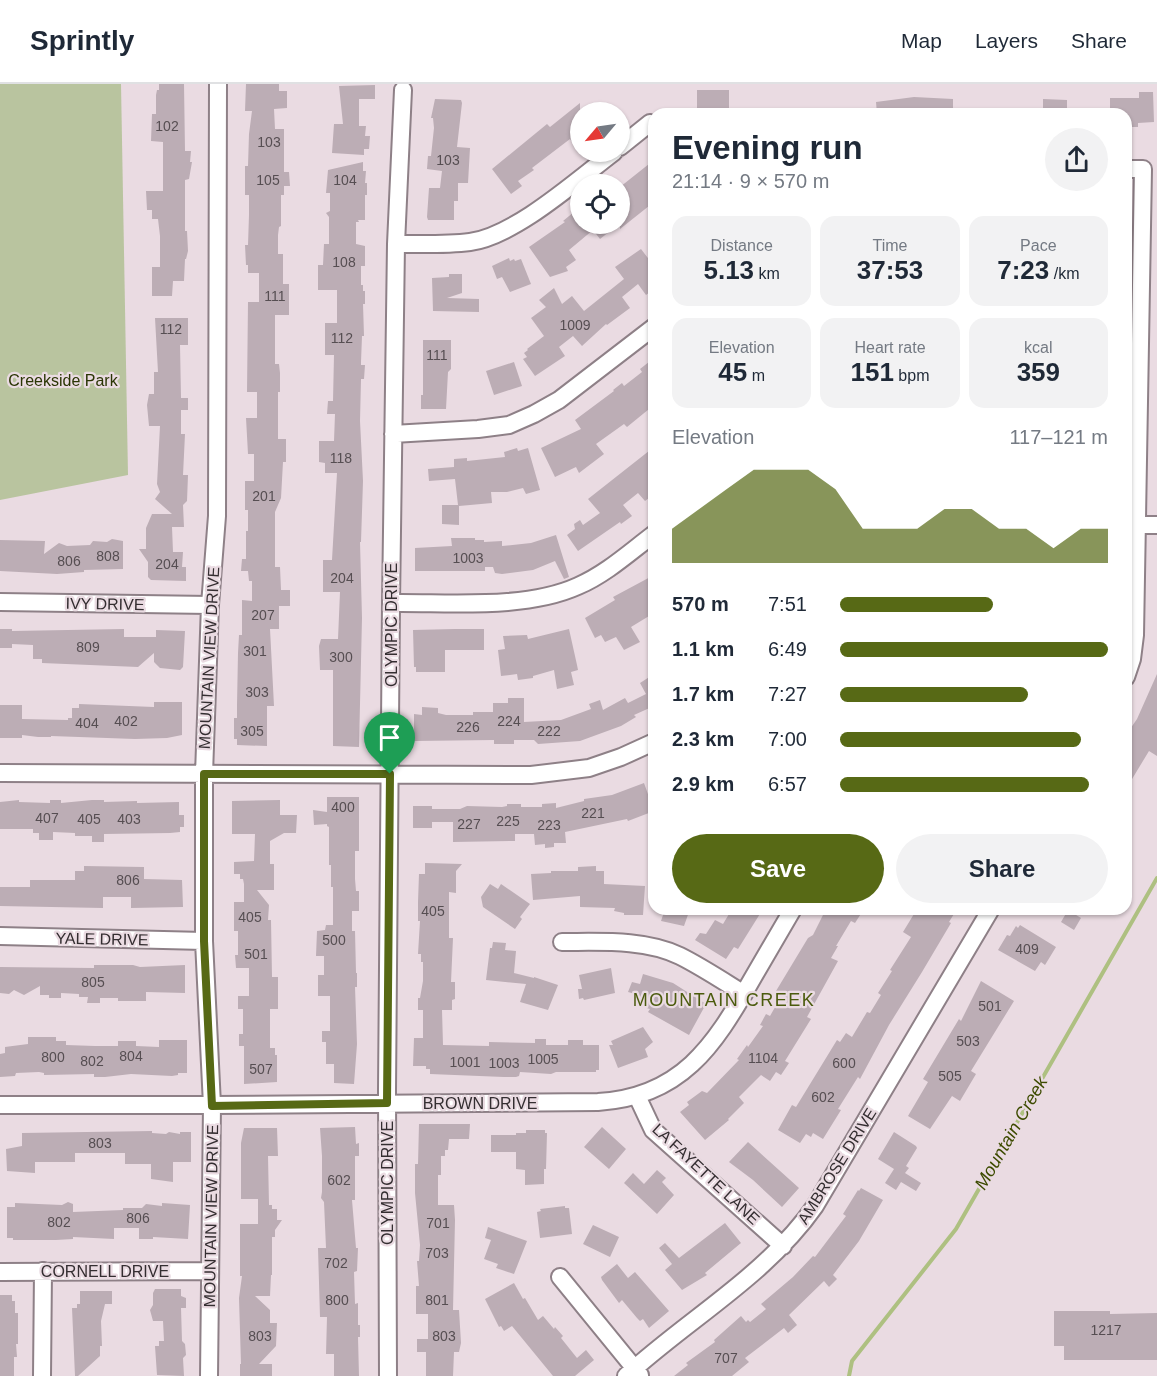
<!DOCTYPE html>
<meta charset="utf-8">
<style>
:root{--surface:#fff;--page:#f2f2f3;--text:#1f2937;--muted:#747a83;--line:#e0e1e3;--accent:#576915}
body{margin:0;font-family:Helvetica,sans-serif;background:var(--page);color:var(--text);height:100vh;display:flex;flex-direction:column;font-size:22px;white-space:nowrap}
*{box-sizing:border-box;margin:0}
p{font-size:20px;color:var(--muted)}
.icon{flex:none;width:33px;height:33px;fill:none;stroke:currentColor;stroke-width:2;stroke-linecap:round;stroke-linejoin:round}
.map{position:relative;flex:1;overflow:hidden}
.drawer{position:absolute;left:648px;top:24px;width:484px;height:807px;display:flex;flex-direction:column;background:var(--surface);border-radius:18px;box-shadow:0 2px 4px #0004}
.drawer>*{flex:none}
.needle{width:39px;rotate:241deg}
.fabs{position:absolute;left:570px;top:18px;display:grid;gap:12px}
.fabs a{display:grid;place-items:center;width:60px;height:60px;border-radius:50%;background:var(--surface);box-shadow:0 2px 4px #0004;font-size:30px}
.pin{position:absolute;display:grid;place-items:center;width:51px;height:51px;color:#fff;margin:-62px -26px;border-radius:50% 50% 50% 0;rotate:-45deg;box-shadow:0 0 6px #0007}
.pin .icon{rotate:45deg}
.round{display:grid;place-items:center;flex:none;width:63px;height:63px;border-radius:32px;background:var(--page)}
.overview{display:flex;align-items:center;justify-content:space-between;height:102px;padding:0 24px}
h1{font-size:33px;font-weight:700;line-height:45px}
.metrics{display:grid;grid-template-columns:repeat(3,1fr);gap:9px;height:102px;padding:6px 24px}
.metrics div{display:grid;align-content:center;border-radius:15px;background:var(--page);text-align:center}
.metrics b{font-size:26px;font-weight:700}
.metrics small{font-size:16px;font-weight:400}
.metrics p{font-size:16px}
.chart{height:168px;padding:12px 24px}
.chart p{display:flex;justify-content:space-between}
.chart svg{width:100%;height:108px;margin-top:6px;fill:var(--accent);opacity:.7}
.primary-button{display:flex;gap:12px;margin-top:auto;padding:12px 24px}
.primary-button a{flex:1;height:69px;border-radius:36px;background:var(--accent);color:#fff;font-size:24px;font-weight:700;line-height:69px;text-align:center}
.primary-button a+a{background:var(--page);color:var(--text)}
ul{padding:0 24px;list-style:none;font-size:20px}
li{display:grid;grid-template-columns:96px 72px 1fr;align-items:center;height:45px}
li i{height:15px;border-radius:8px;background:var(--accent)}
header{display:flex;align-items:center;gap:36px;box-sizing:border-box;height:84px;padding:0 30px;background:var(--surface);border-bottom:2px solid var(--line)}
header strong{font-size:28px}
nav{display:flex;gap:33px;margin-inline-start:auto;font-size:21px}
.map>svg:first-child{display:block}
.green{fill:#b9c49f}
.lines{fill:none;stroke-linecap:round;stroke-linejoin:round}
.stream{stroke:#aec081;stroke-width:4}
.building{fill:#bcadb5}
.minor-casing{stroke:#8e8087;stroke-width:20}
.minor{stroke:#fff;stroke-width:16}
.route-casing{stroke:#fff;stroke-width:12}
.route{stroke:#576915;stroke-width:8}
.labels{text-anchor:middle;dominant-baseline:central;stroke-width:4.5;stroke-linejoin:round;paint-order:stroke}
.number-label{font-size:14px;fill:#564e52}
.park-label{font-size:16px;fill:#2a3504;stroke:#eadbe2}
.street-label{font-size:16px;fill:#342e31;stroke:#eadbe2}
.neighbourhood-label{font-size:18px;letter-spacing:1.5px;fill:#4b5b0d;stroke:#eadbe2}
.water-label{font-size:18px;font-style:italic;fill:#3d4b00;stroke:#eadbe2}
</style>
<header>
<strong>Sprintly</strong>
<nav><a>Map</a><a>Layers</a><a>Share</a></nav>
</header>
<div class="map">
<svg width="1157" height="1292" viewBox="0 0 1157 1292">
<rect width="100%" height="100%" fill="#eadbe2"/>
<path class="green" d="M0,0H121L128,391L0,416Z"/>
<g class="lines">
<path class="stream" d="M849,1292L852,1277L956,1145L1157,794"/>
</g>
<path class="building" d="M159,0H184L185,67H191L190,78H192L189,95L185,96V147H187L188,167L186,175H185L184,197H173L172,212H152V183H160V152L158,135H152V126H147L146,107H163V58L151,57L152,30H156V11L157,6H159Z
M246,0H279V7H287V24L274,25L275,45H284V88H289L290,102H284V111H281V142L279,143L278,151V170H283V200H289V231H275V280H279L280,289V308H278V355H286V378H283L281,414L275,428V483H280L281,506H290V522H279V545H270L274,622H267V662L237,661V655H234V634H237V621L238,569L239,551H242V516L252,517V497H249L248,487H241L242,475H246V447H248V426H245V397H254V370H248L246,334H257V308H247L248,218H259V189H248V181H246L245,161H248L249,131V111H245V82H248L249,50L252,27H245Z
M375,1V15H359V42H366L365,52H370L369,65H364V71L332,69L334,40H343L339,2Z
M697,6H729V30H697Z
M1139,8H1153L1154,38L1138,39V43H1126V30H1110V14H1139Z
M914,13L953,15V30H877L876,18Z
M435,15L461,16L462,19L457,63L470,64L468,99H458V117H454V136H428L427,133L429,104H440L442,87L427,85L428,72H431L434,44L433,34H431Z
M1043,15L1067,16V30H1043Z
M580,19V52L573,58L570,55L532,84L534,86L518,97L522,102L511,110L492,85L547,40L550,43Z
M654,76V118L620,145V103Z
M363,78V87H366L365,99H367V111H365V136H358L359,138H356V160L365,162V182H361V201H363V207H365V220H363L364,252H362L361,278V281H365L364,295H361L360,337L363,397L361,458H360L362,534L359,663L333,662V586H320L319,562L321,555H338L340,508H323V476H332L337,389H325V379L319,378V357H334L335,330H327L328,317H333L334,271H325V239H337V206H318V181H323L324,160H329V133L326,129L330,127V109H326L328,86Z
M580,123V140H619L600,155L593,146L569,166L576,176L566,183L568,187L550,193L529,163L565,138L563,137Z
M641,165L654,182V205L646,211L638,200L622,213L630,224L607,241L606,240L582,262L573,252L559,263L565,272L535,292L523,275L527,273L524,269L528,266L527,265L544,252L531,234L546,223L539,216L554,204L562,220L572,212L584,227L624,195L615,183Z
M509,174L510,177L514,175L515,177L521,175L531,200L510,208L502,193L497,195L492,182Z
M449,190H462V209L447,214L479,215V228L433,227L432,194L449,193Z
M155,234H188V261H180L181,314H188V326H181V350H185L183,391H188L187,417L183,421L184,443H172L173,468H183L182,483H186V497L151,496L148,493V478L139,465H146V444L152,430H172L155,415L160,408L157,400L160,342H149L147,321L149,310H154V288H158Z
M423,256H451V285L448,288L446,325H421V311H423Z
M654,274V321L627,343L624,340L596,360L604,370L579,389L576,383L555,393L541,364L581,345L575,336L614,307L613,306L622,299L624,302L642,288L640,285Z
M514,278L522,302L494,311L486,287Z
M654,363V410L645,417L638,409L623,421L632,432L621,440L620,438L578,467L567,451L575,445L574,440L580,436L583,441L600,429L588,415Z
M517,364L518,367L528,364L540,406L526,410L523,404L507,408H491L492,419L459,422V441L442,440V421H458L455,395L429,397L428,385L454,383V375L467,374V377L505,373L504,368Z
M556,451L569,493L564,495L555,477L533,486L502,490L495,489L493,483H485V487H415V464L452,462L451,454H475V456H484V458L502,457V462L531,459Z
M112,455L123,457V485L84,486V488L57,490L0,487V456L45,457L44,470L59,459L67,462L90,461L93,457L107,458Z
M654,491V529L631,543L640,558L624,566L616,553L605,558L601,551L595,554L585,534L615,516L613,513Z
M0,545H12V547L124,545V553H156V546L185,547L183,583L180,586L160,584L154,578V569L138,583L42,579V575H33V561L12,560V564H0Z
M455,545H484V566H445V588H416V583H414L413,546Z
M569,545L577,581L578,586L571,588L574,601L557,605L554,586L533,592V594L518,596L517,590L501,592L498,566L505,565L503,552L527,551L528,555Z
M654,590V622L634,631L636,633L621,642L580,657L538,660L534,656H514V660H494V656L414,657V630L422,631V623L438,624V629L446,631H473V628H493V619H508V614H524V638L561,636L591,625L589,620L600,616L603,626L625,614L628,619L646,610L640,599Z
M1157,590V672L1149,667L1126,705V651L1137,635Z
M154,618H182V651L167,654L135,655L51,652V653H38L22,651V654H0V621H22V635L68,636V634H72V624H79V620L154,623Z
M644,699L654,727L628,737L627,735L565,748L566,759H554V763L545,764V760L535,761L534,750H515V757L453,758V738H432V744H413V722H432V725H460L467,722L502,723L507,722V720H521V723H542V720L556,719V724L584,717V715L612,711Z
M327,713H359V767H355V795L356,807H359V827H352V847H355L356,889H357V903H355L357,960L354,1000L334,999V980H326V958H322V947H330V912H318V891H324V872H316L317,847L325,846L326,841H333V803H331V781H329V743L327,742V740L314,741L313,726L327,728Z
M19,716V718L50,719V716H61V719L92,716H104V718L137,717V719L179,718V731H184V743H180V748L170,749L104,750V758H92V752H75V749L53,748V756H39V749H33V745H0V718Z
M280,716V731H297L296,749H284L270,757V780H274V806H257L269,821L268,836H271L272,893H278V925H270V964H275V971H277V998L244,1000V962H239V950H243V925H238V912H249V884H236L235,871H238V847H234V818H244V800L243,795H240V790H234V778L254,777L255,750H232V717Z
M425,779L462,780L456,787V809L449,808V854H453L451,898H455V915L452,916V926H442L443,961L489,962V958L535,959V955H546V961H568V956H583V961H599V986H596V988H556L551,990L520,988L519,992L516,993H504L430,990V985H426V982H413L414,954H423V926H418V914H420L423,897V878H421V870H418L420,837H418V818L419,790H425Z
M84,782L144,783V795L182,796L183,823L131,824V813H103V824L0,822V803H30V796H75V787H84Z
M596,782V787H604V800L645,802L643,831H624V829L614,827L615,824L580,823V812L533,816L531,790L551,789V787H578V783Z
M490,800L498,805L501,800L530,820L520,833L522,835L515,845L483,823L481,813Z
M665,825H690L684,842L661,837Z
M732,825H763L738,865L734,863L726,875L695,856L700,849L706,850L715,836L723,840Z
M826,825H864L855,839L851,837L836,862H838L831,874L838,877L807,933L811,935L785,977L789,979L781,991L776,988L770,997L761,991L739,1013L744,1019L728,1035L729,1036L705,1056L680,1028L689,1021L687,1018L702,1007L707,1009L739,976L737,975L747,961L748,963L763,942L760,941L766,930L770,932L782,911L776,907L808,854L813,851Z
M917,825H957L949,838L951,839L922,888L889,941L860,995L858,993L838,1025L841,1026L823,1055L813,1049L811,1053L806,1050L800,1059L778,1046L792,1021L796,1023L837,956L840,958L846,949L852,953L867,928L870,929L881,911L878,909L892,887L890,886L911,853L903,848Z
M1068,826L1081,834L1074,846L1061,838Z
M1020,841L1056,863L1045,881L1041,878L1035,887L998,866L1007,851L1010,852L1016,842L1018,844Z
M493,858L506,859L505,866L516,867L514,889L534,894V893L558,901L548,926L520,918L526,900L486,896L490,864H492Z
M94,881H133L140,883L185,881V909L146,908V917H118V914H100V919H87L88,913H79V910L61,909V914H49V911H40V902L24,911L14,906L9,910L0,909V883L94,884Z
M611,884L615,909L584,916L583,914L579,915L578,905H582L579,891Z
M643,890L673,899L706,920L689,951L648,928L650,925L636,921L639,911L628,908L632,898L640,900Z
M981,897L1014,917L971,987L976,990L960,1017L952,1012L930,1045L908,1032L928,998L923,995L959,935L961,937Z
M643,943L653,958L645,965L648,973L618,984L609,961H613L611,957Z
M28,953H56V957H66V961L95,962H118V957H136V962L159,963V956H187V989H178V991L172,992L131,990L105,993H94V990L44,991V989L39,988L16,989L15,992L0,993V970L5,969V963L28,960Z
M419,1040H470L469,1055H449L448,1066H445V1072H441V1091H438V1121H454L455,1136L453,1226H459L461,1259L459,1268H454L453,1292H426V1268H417V1255H428V1230H416V1202H419L417,1177H419L420,1161L415,1109V1080H418Z
M355,1043L356,1060L359,1059V1072H355V1116H352L356,1164H358L357,1187L354,1188L355,1220L358,1219V1241H360V1253H358L359,1292H334V1270H326L327,1233H320L318,1164H326L324,1118L321,1114L322,1108V1072L320,1044Z
M602,1043L626,1065L609,1085L584,1063Z
M244,1044H277L278,1072H268L269,1121H272V1125H277V1136H282L275,1146V1153H272V1191H271L270,1212H255L270,1226V1239H277L276,1262L259,1280H272V1292H240V1280H241L239,1214L242,1192H240V1140H258V1115H241V1059Z
M526,1046H545V1049H547L546,1085H544V1100L525,1101V1086L516,1085V1068H491V1051H516V1049H526Z
M152,1047V1049L166,1050L169,1048L180,1050V1048H191V1078H173V1098L151,1095V1080H125V1069H75V1078H35V1089L7,1087L6,1065L22,1062V1049Z
M894,1048L916,1062L917,1064L906,1082L909,1084L905,1089L921,1099L916,1107L901,1098L896,1106L885,1099L894,1085L878,1075Z
M748,1058L799,1104L782,1123L753,1096L729,1078Z
M657,1086L666,1094L662,1098L674,1111L657,1130L624,1099L633,1089L644,1100Z
M861,1104L883,1116L859,1157L833,1191L837,1195L829,1203L824,1197L789,1231L797,1241L788,1249L784,1244L745,1274L749,1278L732,1292H674L688,1281L686,1279L715,1258L714,1256L741,1232L746,1238L748,1236L750,1238L766,1225L761,1220L793,1193L813,1172L815,1173L846,1132L843,1130L858,1106L859,1107Z
M68,1118L73,1120V1128L123,1126V1124H142L146,1120L162,1122V1119L190,1121L188,1155L153,1153V1155H139V1144H114V1155L73,1153V1155L56,1156H13V1154H7V1123H15V1119L62,1121Z
M565,1122V1124H569L572,1150L540,1154L537,1128L541,1127L540,1125Z
M725,1139L741,1159L705,1189L707,1191L682,1206L665,1186L672,1180L659,1164L665,1159L679,1174Z
M593,1141L619,1153L610,1173L583,1160Z
M488,1143L527,1157L514,1190L496,1184L498,1180L484,1175L491,1156L485,1154Z
M617,1180L628,1194L635,1188L669,1227L649,1244L643,1235L640,1237L637,1234L622,1216L619,1219L602,1196L601,1193Z
M514,1199L523,1215L525,1214L538,1236L543,1232L554,1245L555,1243L563,1252L561,1254L577,1274L586,1266L594,1276L575,1292H553L512,1242L504,1247L501,1242L499,1243L485,1215Z
M155,1205H181V1212L186,1214V1224H181L182,1257L185,1260L186,1271L183,1274L184,1292L157,1291L155,1262H159V1257H164L163,1237H153L150,1226L153,1221V1209Z
M80,1207H112V1220H105L101,1237L102,1262H100V1272L78,1292H75L72,1224H77V1220H80Z
M0,1211H12V1217H15V1229H18V1260H16L17,1273H14V1292H0Z
M1054,1227H1110V1230L1157,1229V1276H1064V1262H1054Z"/>
<g class="lines">
<defs>
<path id="minor" d="M620,63L650,39
M1126,85H1143L1135,551L1132,575L1126,593
M396,160C420,160 446,161 470,158C515,152 577,96 614,68
M393,350L478,345L509,341L534,330L559,316L654,243
M1127,441H1157
M0,518L210,521
M391,519C449,518 525,526 578,502C606,490 630,468 654,450
M0,689L531,691L589,684L621,673L654,658
M0,852L204,857
M562,858C600,858 645,855 680,872C702,883 723,897 744,910
M637,1012L653,1046L783,1162
M0,1021H212L598,1018C681,1013 714,962 751,897C765,873 779,849 793,825
M0,1188L210,1187
M560,1193L640,1291
M42,1292L43,1187
M209,1292L212,1021L204,857V690L210,521L217,432L218,0
M388,1292L387,1006L391,519L396,160L403,6
M626,1292C688,1235 766,1192 815,1122L991,825"/>
</defs>
<use href="#minor" class="minor-casing"/>
<use href="#minor" class="minor"/>
</g>
<g class="lines">
<defs>
<path id="route" d="M204,690H390L387,1019L212,1022L204,857Z"/>
</defs>
<use href="#route" class="route-casing"/>
<use href="#route" class="route"/>
</g>
<g class="labels">
<g class="number-label">
<text x="167" y="42">102</text>
<text x="269" y="58">103</text>
<text x="448" y="76">103</text>
<text x="268" y="96">105</text>
<text x="345" y="96">104</text>
<text x="344" y="178">108</text>
<text x="275" y="212">111</text>
<text x="575" y="241">1009</text>
<text x="171" y="245">112</text>
<text x="342" y="254">112</text>
<text x="437" y="271">111</text>
<text x="341" y="374">118</text>
<text x="264" y="412">201</text>
<text x="108" y="472">808</text>
<text x="468" y="474">1003</text>
<text x="69" y="477">806</text>
<text x="167" y="480">204</text>
<text x="342" y="494">204</text>
<text x="263" y="531">207</text>
<text x="88" y="563">809</text>
<text x="255" y="567">301</text>
<text x="341" y="573">300</text>
<text x="257" y="608">303</text>
<text x="126" y="637">402</text>
<text x="509" y="637">224</text>
<text x="87" y="639">404</text>
<text x="468" y="643">226</text>
<text x="252" y="647">305</text>
<text x="549" y="647">222</text>
<text x="343" y="723">400</text>
<text x="593" y="729">221</text>
<text x="47" y="734">407</text>
<text x="89" y="735">405</text>
<text x="129" y="735">403</text>
<text x="508" y="737">225</text>
<text x="469" y="740">227</text>
<text x="549" y="741">223</text>
<text x="128" y="796">806</text>
<text x="433" y="827">405</text>
<text x="250" y="833">405</text>
<text x="334" y="856">500</text>
<text x="1027" y="865">409</text>
<text x="256" y="870">501</text>
<text x="93" y="898">805</text>
<text x="990" y="922">501</text>
<text x="968" y="957">503</text>
<text x="131" y="972">804</text>
<text x="53" y="973">800</text>
<text x="763" y="974">1104</text>
<text x="543" y="975">1005</text>
<text x="92" y="977">802</text>
<text x="465" y="978">1001</text>
<text x="504" y="979">1003</text>
<text x="844" y="979">600</text>
<text x="261" y="985">507</text>
<text x="950" y="992">505</text>
<text x="823" y="1013">602</text>
<text x="100" y="1059">803</text>
<text x="339" y="1096">602</text>
<text x="138" y="1134">806</text>
<text x="59" y="1138">802</text>
<text x="438" y="1139">701</text>
<text x="437" y="1169">703</text>
<text x="336" y="1179">702</text>
<text x="337" y="1216">800</text>
<text x="437" y="1216">801</text>
<text x="1106" y="1246">1217</text>
<text x="260" y="1252">803</text>
<text x="444" y="1252">803</text>
<text x="726" y="1274">707</text>
</g>
<g class="park-label">
<text x="63" y="296">Creekside Park</text>
</g>
<g class="street-label">
<text transform="translate(105 520) rotate(1)">IVY DRIVE</text>
<text transform="translate(391 541) rotate(-90)">OLYMPIC DRIVE</text>
<text transform="translate(209 574) rotate(-87)">MOUNTAIN VIEW DRIVE</text>
<text transform="translate(102 855) rotate(1)">YALE DRIVE</text>
<text x="480" y="1019">BROWN DRIVE</text>
<text transform="translate(837 1082) rotate(-58)">AMBROSE DRIVE</text>
<text transform="translate(706 1090) rotate(43)">LA FAYETTE LANE</text>
<text transform="translate(387 1099) rotate(-90)">OLYMPIC DRIVE</text>
<text transform="translate(211 1132) rotate(-89)">MOUNTAIN VIEW DRIVE</text>
<text x="105" y="1187">CORNELL DRIVE</text>
</g>
<g class="neighbourhood-label">
<text x="724" y="916">MOUNTAIN CREEK</text>
</g>
<g class="water-label">
<text transform="translate(1011 1049) rotate(-60)">Mountain Creek</text>
</g>
</g>
</svg>
<div class="fabs">
<a><svg class="needle" viewBox="-14 -14 28 28"><path d="M0-13l5 13h-10z" fill="#e53935"/><path d="M0 13l5-13h-10z" fill="#747a83"/></svg></a>
<a><svg class="icon" aria-label="locate" viewBox="0 0 24 24"><circle cx="12" cy="12" r="6"/><path d="M12 2v4M12 18v4M2 12h4M18 12h4"/></svg></a>
</div>
<div class="pin" style="left:390px;top:690px;background:#1e9e55"><svg class="icon" aria-label="arrive" viewBox="0 0 24 24"><path d="M6 21V4h12l-3 4 3 4H6"/></svg></div>
<section class="drawer">
<div class="overview"><div><h1>Evening run</h1><p>21:14 · 9 × 570 m</p></div><a class="round"><svg class="icon" aria-label="share" viewBox="0 0 24 24"><path d="M12 15V3M7 8l5-5 5 5M5 13v7h14v-7"/></svg></a></div>
<div class="metrics">
<div><p>Distance</p><b>5.13<small> km</small></b></div>
<div><p>Time</p><b>37:53</b></div>
<div><p>Pace</p><b>7:23<small> /km</small></b></div>
</div>
<div class="metrics">
<div><p>Elevation</p><b>45<small> m</small></b></div>
<div><p>Heart rate</p><b>151<small> bpm</small></b></div>
<div><p>kcal</p><b>359</b></div>
</div>
<div class="chart"><p><span>Elevation</span>117–121 m</p>
<svg viewBox="0 0 160 44" preserveAspectRatio="none"><path d="M0 44V30L10 22L20 14L30 6L40 6L50 6L60 14L70 30L80 30L90 30L100 22L110 22L120 30L130 30L140 38L150 30L160 30V44z"/></svg>
</div>
<ul>
<li><b>570 m</b>7:51<i style="width:57%"></i></li>
<li><b>1.1 km</b>6:49<i style="width:100%"></i></li>
<li><b>1.7 km</b>7:27<i style="width:70%"></i></li>
<li><b>2.3 km</b>7:00<i style="width:90%"></i></li>
<li><b>2.9 km</b>6:57<i style="width:93%"></i></li>
</ul>
<div class="primary-button"><a>Save</a><a>Share</a></div>
</section>
</div>
